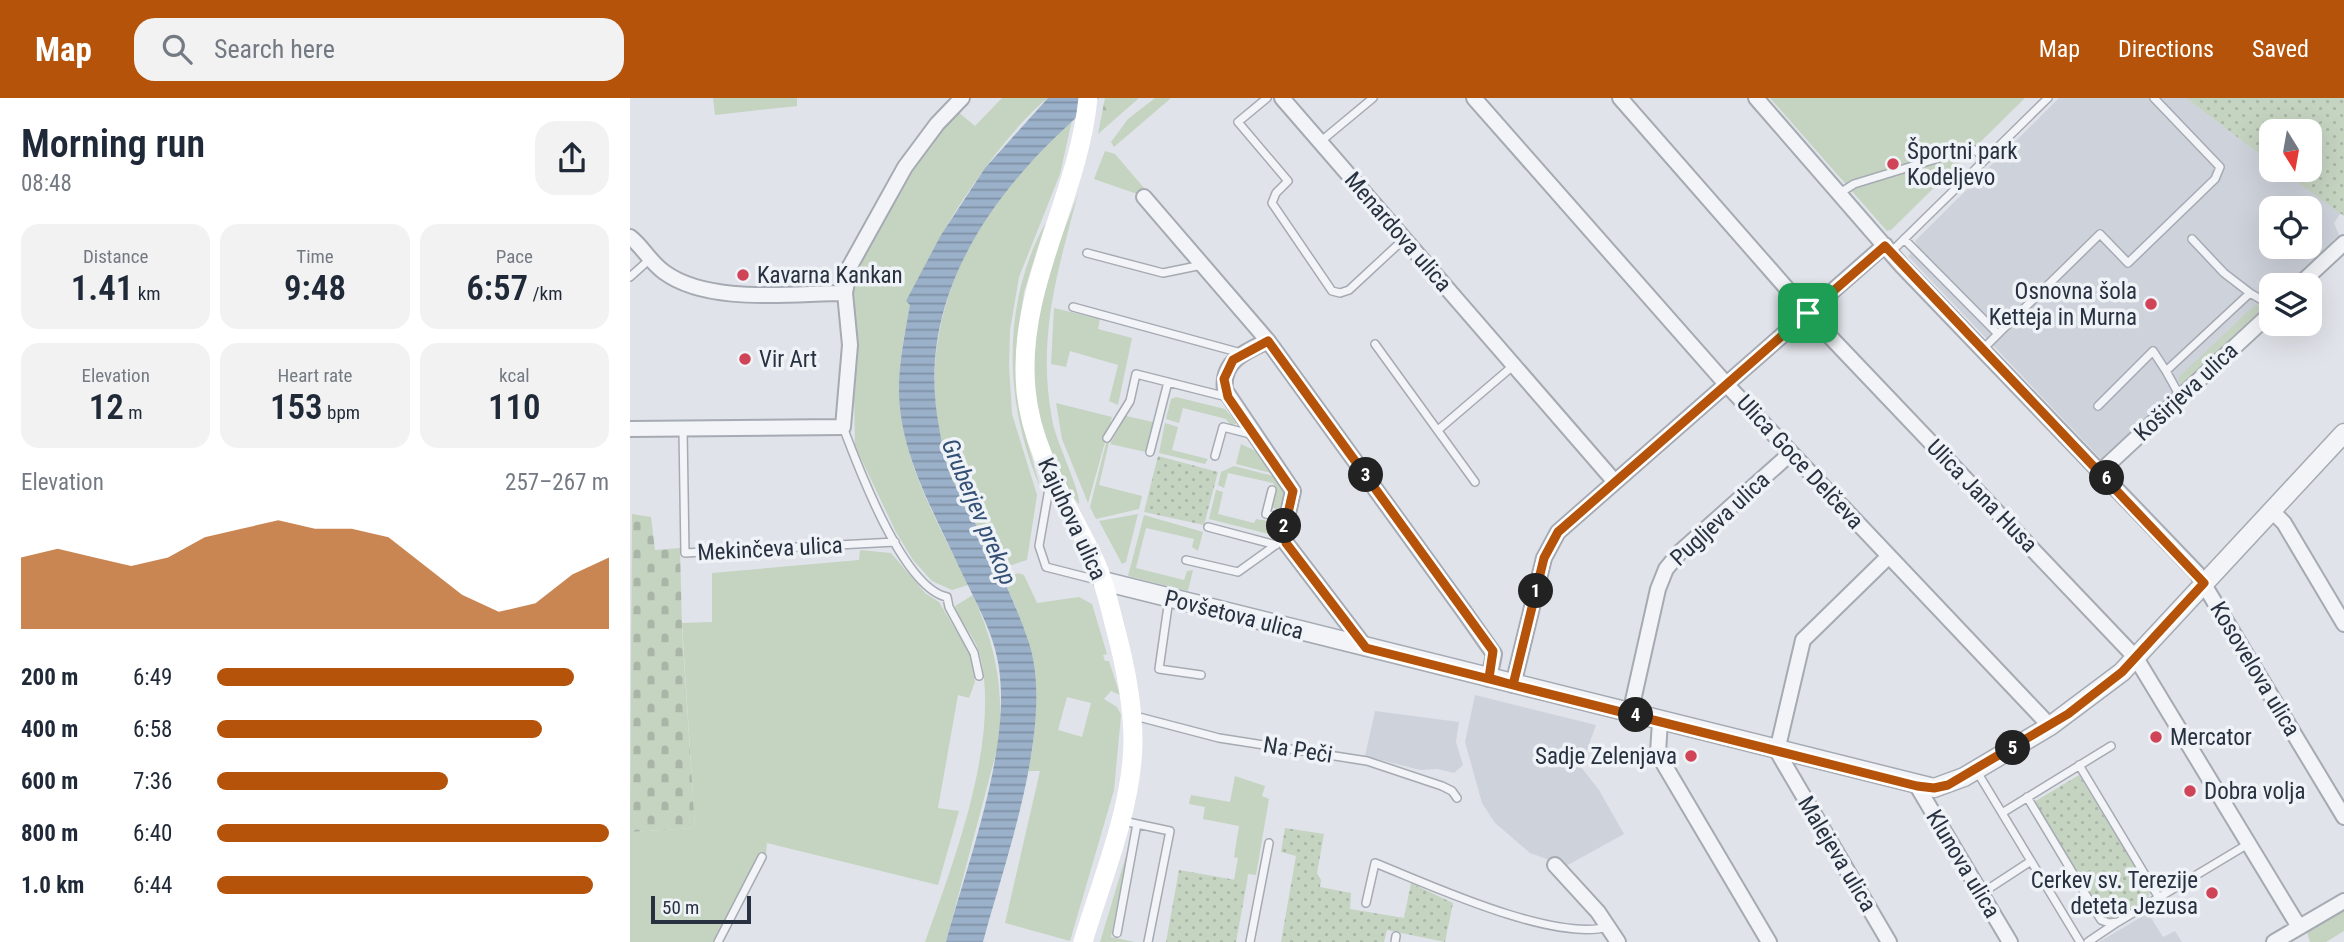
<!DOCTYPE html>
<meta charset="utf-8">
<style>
:root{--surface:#fff;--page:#f2f2f3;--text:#1f2937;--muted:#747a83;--accent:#b45309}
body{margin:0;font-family:"Roboto Condensed",sans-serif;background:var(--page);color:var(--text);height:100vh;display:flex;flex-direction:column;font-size:26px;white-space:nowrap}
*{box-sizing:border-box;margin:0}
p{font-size:23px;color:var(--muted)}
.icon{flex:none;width:38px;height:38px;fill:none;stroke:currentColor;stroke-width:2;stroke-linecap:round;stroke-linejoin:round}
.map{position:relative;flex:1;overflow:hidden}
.sheet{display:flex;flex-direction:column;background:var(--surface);width:630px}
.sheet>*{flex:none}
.needle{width:46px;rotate:169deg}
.controls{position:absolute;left:1629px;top:21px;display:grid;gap:14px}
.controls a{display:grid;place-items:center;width:63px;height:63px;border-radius:14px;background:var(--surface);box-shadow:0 7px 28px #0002;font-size:35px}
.scale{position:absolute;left:21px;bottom:18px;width:100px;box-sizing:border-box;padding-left:7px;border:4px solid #283140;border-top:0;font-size:19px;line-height:24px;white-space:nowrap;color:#283140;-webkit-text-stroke:5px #eff2f6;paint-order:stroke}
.pin{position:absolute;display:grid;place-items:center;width:60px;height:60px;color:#fff;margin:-30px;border-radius:14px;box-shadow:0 4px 10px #0006}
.km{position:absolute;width:35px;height:35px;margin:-18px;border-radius:50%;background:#222;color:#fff;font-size:19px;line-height:35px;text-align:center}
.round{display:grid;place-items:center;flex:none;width:74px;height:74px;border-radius:21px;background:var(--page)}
.head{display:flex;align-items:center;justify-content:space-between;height:119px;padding:0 21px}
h1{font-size:38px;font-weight:600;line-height:52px}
.figures{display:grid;grid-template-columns:repeat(3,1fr);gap:10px;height:119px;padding:7px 21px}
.figures div{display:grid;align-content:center;border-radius:18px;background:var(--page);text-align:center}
.figures b{font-size:35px;font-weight:600}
.figures small{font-size:19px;font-weight:400}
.figures p{font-size:19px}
.chart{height:196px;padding:14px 21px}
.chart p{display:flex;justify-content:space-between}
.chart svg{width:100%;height:126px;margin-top:7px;fill:var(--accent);opacity:.7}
ul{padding:0 21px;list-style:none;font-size:23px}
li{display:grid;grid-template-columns:112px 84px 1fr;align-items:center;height:52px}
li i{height:18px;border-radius:9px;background:var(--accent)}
header{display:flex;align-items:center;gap:42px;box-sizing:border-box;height:98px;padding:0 35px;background:var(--accent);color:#fff}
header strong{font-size:33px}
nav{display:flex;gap:38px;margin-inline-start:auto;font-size:24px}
.search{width:490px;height:63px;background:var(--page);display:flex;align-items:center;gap:18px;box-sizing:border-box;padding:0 24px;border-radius:21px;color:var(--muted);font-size:26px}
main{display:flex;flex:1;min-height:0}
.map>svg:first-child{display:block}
.built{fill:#ced2db;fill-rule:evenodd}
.green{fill:#c5d3c1;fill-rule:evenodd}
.forest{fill:url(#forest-firs)}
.cemetery{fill:url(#cemetery-stones)}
.park{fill:url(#park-dots)}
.water{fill:url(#water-rules)}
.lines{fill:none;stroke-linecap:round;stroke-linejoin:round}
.service-casing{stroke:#a5aab3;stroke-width:10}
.minor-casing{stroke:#a5aab3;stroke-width:18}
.tertiary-casing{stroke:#a5aab3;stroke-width:21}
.service{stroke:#f3f4f7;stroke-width:7}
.minor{stroke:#f3f4f7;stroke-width:14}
.tertiary{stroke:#f3f4f7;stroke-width:18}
.secondary{stroke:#fff;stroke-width:19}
.route-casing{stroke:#fff;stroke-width:14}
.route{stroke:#b45309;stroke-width:9}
.poi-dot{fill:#cf4457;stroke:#eff2f6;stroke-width:2.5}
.labels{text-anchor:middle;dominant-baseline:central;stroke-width:7;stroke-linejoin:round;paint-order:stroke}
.poi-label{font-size:23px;fill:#283140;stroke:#eff2f6;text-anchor:start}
.street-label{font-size:23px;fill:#283140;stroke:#eff2f6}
.water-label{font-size:24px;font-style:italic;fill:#324f75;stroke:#eff2f6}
</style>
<header>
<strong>Map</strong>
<div class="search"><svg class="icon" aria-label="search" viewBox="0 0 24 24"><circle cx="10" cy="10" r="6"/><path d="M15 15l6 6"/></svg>Search here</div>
<nav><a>Map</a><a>Directions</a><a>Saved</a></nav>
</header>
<main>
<section class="sheet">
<div class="head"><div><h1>Morning run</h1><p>08:48</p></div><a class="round"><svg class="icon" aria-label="share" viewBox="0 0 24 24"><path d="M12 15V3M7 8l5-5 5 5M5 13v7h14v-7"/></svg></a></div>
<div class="figures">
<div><p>Distance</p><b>1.41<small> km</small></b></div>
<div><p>Time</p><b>9:48</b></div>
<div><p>Pace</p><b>6:57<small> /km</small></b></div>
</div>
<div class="figures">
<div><p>Elevation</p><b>12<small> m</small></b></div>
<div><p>Heart rate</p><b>153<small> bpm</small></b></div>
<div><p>kcal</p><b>110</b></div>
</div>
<div class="chart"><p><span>Elevation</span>257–267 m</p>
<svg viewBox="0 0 160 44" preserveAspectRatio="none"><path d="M0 44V19L10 16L20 19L30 22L40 19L50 12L60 9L70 6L80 9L90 9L100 12L110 22L120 32L130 38L140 35L150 25L160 19V44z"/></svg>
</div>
<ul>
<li><b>200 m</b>6:49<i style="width:91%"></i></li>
<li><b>400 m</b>6:58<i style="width:83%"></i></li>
<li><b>600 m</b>7:36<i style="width:59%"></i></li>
<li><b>800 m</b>6:40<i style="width:100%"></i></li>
<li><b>1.0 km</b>6:44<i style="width:96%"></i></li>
</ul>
</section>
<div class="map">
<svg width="1714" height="844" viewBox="0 0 1714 844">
<defs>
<pattern id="forest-firs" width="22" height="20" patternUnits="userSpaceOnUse" patternTransform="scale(1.75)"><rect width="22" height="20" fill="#c5d3c1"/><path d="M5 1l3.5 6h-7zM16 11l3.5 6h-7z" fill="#a9b6a7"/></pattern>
<pattern id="cemetery-stones" width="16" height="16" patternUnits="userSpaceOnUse" patternTransform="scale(1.75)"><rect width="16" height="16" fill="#c5d3c1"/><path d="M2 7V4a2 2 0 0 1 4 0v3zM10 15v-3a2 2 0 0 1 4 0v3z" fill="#a9b6a7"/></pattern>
<pattern id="park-dots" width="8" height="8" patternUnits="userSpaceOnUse" patternTransform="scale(1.75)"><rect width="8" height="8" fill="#c5d3c1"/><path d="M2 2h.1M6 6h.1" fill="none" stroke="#a9b6a7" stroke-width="1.8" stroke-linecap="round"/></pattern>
<pattern id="water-rules" width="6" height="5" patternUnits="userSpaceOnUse" patternTransform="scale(1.75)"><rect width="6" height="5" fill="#9ab1c9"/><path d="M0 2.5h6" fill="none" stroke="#7e91a5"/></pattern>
</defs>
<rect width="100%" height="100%" fill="#e0e3e9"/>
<path class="built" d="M1429,0H1556L1641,65L1642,72H1651L1711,115L1704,125L1709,137L1656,187H1642L1641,201L1472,362L1278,158L1288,149L1285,143ZM1642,110H1680V149H1642Z
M845,597L966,627L951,669L969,692L994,736L936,768L900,755L865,725L852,705L835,644Z
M745,613L829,624L826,644L833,667L824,675L807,671L790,672L735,658Z
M1518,815L1533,839L1545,833L1552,844H1469Z"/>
<path class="green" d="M83,0H167V8L85,17Z
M372,0H418C386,25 349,77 327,111C276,192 253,276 284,370C298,410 320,449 338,487L322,492L302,483L283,462L266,434L225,348L222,186C234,133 292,56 327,13L345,28Z
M525,0H541L484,49L481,44L498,21Z
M1140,0H1395L1261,132L1257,133Z
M442,22L430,76L389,179L380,232L379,267L382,316L407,397L397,462L369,471C355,441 336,415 323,383C270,249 337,107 442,22Z
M475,53L485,56L514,90L507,96L464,81Z
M448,96C427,175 407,239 422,321C425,342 451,393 449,406C405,353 395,264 412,197C420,163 436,129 448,96Z
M416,124L394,194L387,247L396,338L410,389C374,305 371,205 416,124Z
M1626,206L1633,210L1551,287L1548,280Z
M424,210L470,221L468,231L502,240L488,307L479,303L488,267L440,253L436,269L421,266Z
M546,299L595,311L607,325L601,328L596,321L553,310L549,325L536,321L541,301Z
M426,305L482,319L458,405L432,341Z
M496,318L523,324L516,354L480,346Z
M535,325L548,329L542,352L578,361L575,366L529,355Z
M476,345H479L469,387L512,398L509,411L466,421L460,409Z
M611,346L628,354L641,375L606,366Z
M604,368L647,379L655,391L649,413L642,409L646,391L643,385L598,375L594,390L588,387L591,374Z
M586,392L593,394L588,416L624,425L626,421L643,424L647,428L646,434L639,436L579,421Z
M508,416L496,464L492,466L469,423Z
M514,417L573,434L568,453L562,449L564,441L516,430L506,470L554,482L557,473L563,472L558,493L498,478Z
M230,452L261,455L295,495L309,504L340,556L345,584L339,600L328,597L308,710L329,713L308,787L137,745L136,756L129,757L84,844H0V734L65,730L52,525L82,524V475L229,462Z
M388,475L394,477L407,505L449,499L462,506L477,556L473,557L475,563H479L490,597L481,593L474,601L487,609L491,617L484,692L440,843L375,825L410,673H398C414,605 403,543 374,482ZM437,599L461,605L452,639L428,632Z
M343,497C365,546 374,589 369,644L316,844H295C324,763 369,646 351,561C347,540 331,527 325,508Z
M605,678L635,688L632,698L639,701L626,777L618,776L617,784L604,782L608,760L604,759L609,728L573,721L575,709L559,706L561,697L600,704Z
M498,751L481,839L505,844H470Z
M1714,812V833L1696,844H1680L1677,834Z"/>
<path class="forest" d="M475,0H509L468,36Z"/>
<path class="cemetery" d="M2,416L21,419L25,452L50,450L52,532L65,730L0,734Z"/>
<path class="park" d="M1556,0H1714V118L1651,72H1680V33H1642L1641,65Z
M528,358L588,374L574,427L514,414Z
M1449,677L1520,793L1518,802L1481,822L1473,819L1404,704Z
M655,730L694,736L687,775L691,782L690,789L721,795L720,811L774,820L781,785L823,805L815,844L757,832L754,844H651L666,758L651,754Z
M549,772L617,784L606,844H536Z"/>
<path class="water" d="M418,0H469C371,81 283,193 309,329C312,347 316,369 324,385C331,400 350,429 351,443L358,447C373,480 388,512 399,545C425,627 375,762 353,844H316C338,762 383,647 368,564C362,531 344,501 330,471C304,414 269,355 269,291C269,263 275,235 280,207L276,203L311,137L355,70Z"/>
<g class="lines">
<defs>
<path id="service" d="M637,0L608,24L658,83L646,95L642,105L702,193L710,195L719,192L774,141
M690,44L743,0
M1210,95L1224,86L1335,52H1345L1356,61
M1274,141L1368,236L1470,136L1498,165L1585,81L1590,69L1524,0
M1562,141L1594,175L1620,195
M1261,154L1418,0
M457,155L533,175L572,167
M0,179L20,161
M443,209L611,255
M745,246L845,384
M1353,251L1368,236
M1551,300L1536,273L1620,195L1642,208
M1468,308L1523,253L1536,273
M213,329C228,369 273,490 317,499L319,509L344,555L349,578
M53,332L55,455L265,444
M808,332L884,267
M477,340L500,303L506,276L597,299
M520,354L538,284
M585,358L593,329L624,337
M420,385L409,448L416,469L471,483
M642,392L636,416L657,421
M578,429L646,447
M556,462L608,474L654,441
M539,501L529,571L571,577
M505,618L589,640L737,663L812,688L822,693L827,700
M1449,667L1529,800
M1346,672L1450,844
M1397,699L1471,822L1479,825L1488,824L1618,746
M1372,715L1481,648
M493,723L540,733L518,844
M1352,795L1401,763
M736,805L745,765C798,786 922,844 978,829
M487,835L507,726
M88,844L132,759
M620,844L639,745
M765,844L766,838
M1458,844L1486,825"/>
<path id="minor" d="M652,0L985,384
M844,0L1096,286L1420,628
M990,0L1187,225L1506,560L1669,829
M1126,0L1272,168L1567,475L1714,719
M514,99L638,243L833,512L864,556L859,581
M0,139C13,149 20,164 34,174C79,207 162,195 215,195
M1669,187L1714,145
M638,243C616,253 591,263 595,292L663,393L654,433L656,445L736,550
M0,331L213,329L220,247L215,195L220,168L275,69L307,26L332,0
M1471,373L1642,214
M1641,412L1654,425L1714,526
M1259,458L1173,542L1147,653L1259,844
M883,587L914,460L928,434L1255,147
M1000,616L1028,491L1036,471L1050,454L1161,355
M1030,624L1028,654L1032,663L1139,844
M1287,688L1380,844
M925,767L968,814L988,844
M1644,844L1714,803"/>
<path id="tertiary" d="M473,483L1304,690L1334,679L1420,628L1492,574L1714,335"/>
</defs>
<use href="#service" class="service-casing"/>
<use href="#minor" class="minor-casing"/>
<use href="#tertiary" class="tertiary-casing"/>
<use href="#service" class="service"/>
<use href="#minor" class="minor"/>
<use href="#tertiary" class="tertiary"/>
<path class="secondary" d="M453,844C472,780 502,711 503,644C503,605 495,566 485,529C479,506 474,481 463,459C437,405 402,354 396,293C386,189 448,101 458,0"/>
</g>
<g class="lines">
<defs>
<path id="route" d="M1178,215L928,434L914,460L883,587L736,550L656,445L654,433L663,393L598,299L594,281L603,262L638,243L863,553L859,580L883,587L1287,688L1304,690L1318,687L1438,616L1492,574L1574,485L1255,148L1178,215"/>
</defs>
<use href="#route" class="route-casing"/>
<use href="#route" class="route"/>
</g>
<g class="poi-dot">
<circle cx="1263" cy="66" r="7"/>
<circle cx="113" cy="177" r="7"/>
<circle cx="1521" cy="206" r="7"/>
<circle cx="115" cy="261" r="7"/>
<circle cx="1526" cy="639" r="7"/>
<circle cx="1061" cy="658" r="7"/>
<circle cx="1560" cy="693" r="7"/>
<circle cx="1582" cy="795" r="7"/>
</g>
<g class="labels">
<g class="poi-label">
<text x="1277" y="53">Športni park<tspan x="1277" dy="26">Kodeljevo</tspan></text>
<text x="127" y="177">Kavarna Kankan</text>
<text x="1507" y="193" text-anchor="end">Osnovna šola<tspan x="1507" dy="26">Ketteja in Murna</tspan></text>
<text x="129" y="261">Vir Art</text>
<text x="1540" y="639">Mercator</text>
<text x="1047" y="658" text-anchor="end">Sadje Zelenjava</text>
<text x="1574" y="693">Dobra volja</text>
<text x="1568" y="782" text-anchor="end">Cerkev sv. Terezije<tspan x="1568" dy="26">deteta Jezusa</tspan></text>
</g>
<g class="street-label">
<text transform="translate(768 134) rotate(49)">Menardova ulica</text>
<text transform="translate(1556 294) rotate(-43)">Koširjeva ulica</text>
<text transform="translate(1170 364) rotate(47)">Ulica Goce Delčeva</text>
<text transform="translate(1352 398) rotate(46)">Ulica Jana Husa</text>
<text transform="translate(442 421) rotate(65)">Kajuhova ulica</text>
<text transform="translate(1090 421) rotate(-43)">Pugljeva ulica</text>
<text transform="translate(140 451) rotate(-3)">Mekinčeva ulica</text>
<text transform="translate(604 517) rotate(14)">Povšetova ulica</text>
<text transform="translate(1625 571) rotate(59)">Kosovelova ulica</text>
<text transform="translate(668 652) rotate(9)">Na Peči</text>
<text transform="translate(1207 756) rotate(59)">Malejeva ulica</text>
<text transform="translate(1333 766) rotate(59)">Klunova ulica</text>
</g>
<g class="water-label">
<text transform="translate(349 414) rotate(67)">Gruberjev prekop</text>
</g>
</g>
</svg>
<div class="controls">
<a><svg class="needle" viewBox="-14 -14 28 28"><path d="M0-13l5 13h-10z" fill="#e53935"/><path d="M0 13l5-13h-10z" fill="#747a83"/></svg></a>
<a><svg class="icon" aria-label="locate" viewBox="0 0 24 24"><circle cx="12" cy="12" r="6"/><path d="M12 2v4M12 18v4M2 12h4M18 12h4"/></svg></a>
<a><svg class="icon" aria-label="layers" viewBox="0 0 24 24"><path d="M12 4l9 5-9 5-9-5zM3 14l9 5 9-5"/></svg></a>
</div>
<div class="scale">50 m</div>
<div class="pin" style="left:1178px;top:215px;background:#1e9e55"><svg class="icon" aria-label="arrive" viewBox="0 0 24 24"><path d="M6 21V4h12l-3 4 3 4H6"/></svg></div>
<b class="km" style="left:906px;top:493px">1</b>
<b class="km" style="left:654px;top:428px">2</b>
<b class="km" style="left:736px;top:377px">3</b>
<b class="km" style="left:1006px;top:617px">4</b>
<b class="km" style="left:1383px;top:650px">5</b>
<b class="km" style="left:1477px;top:380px">6</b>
</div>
</main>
